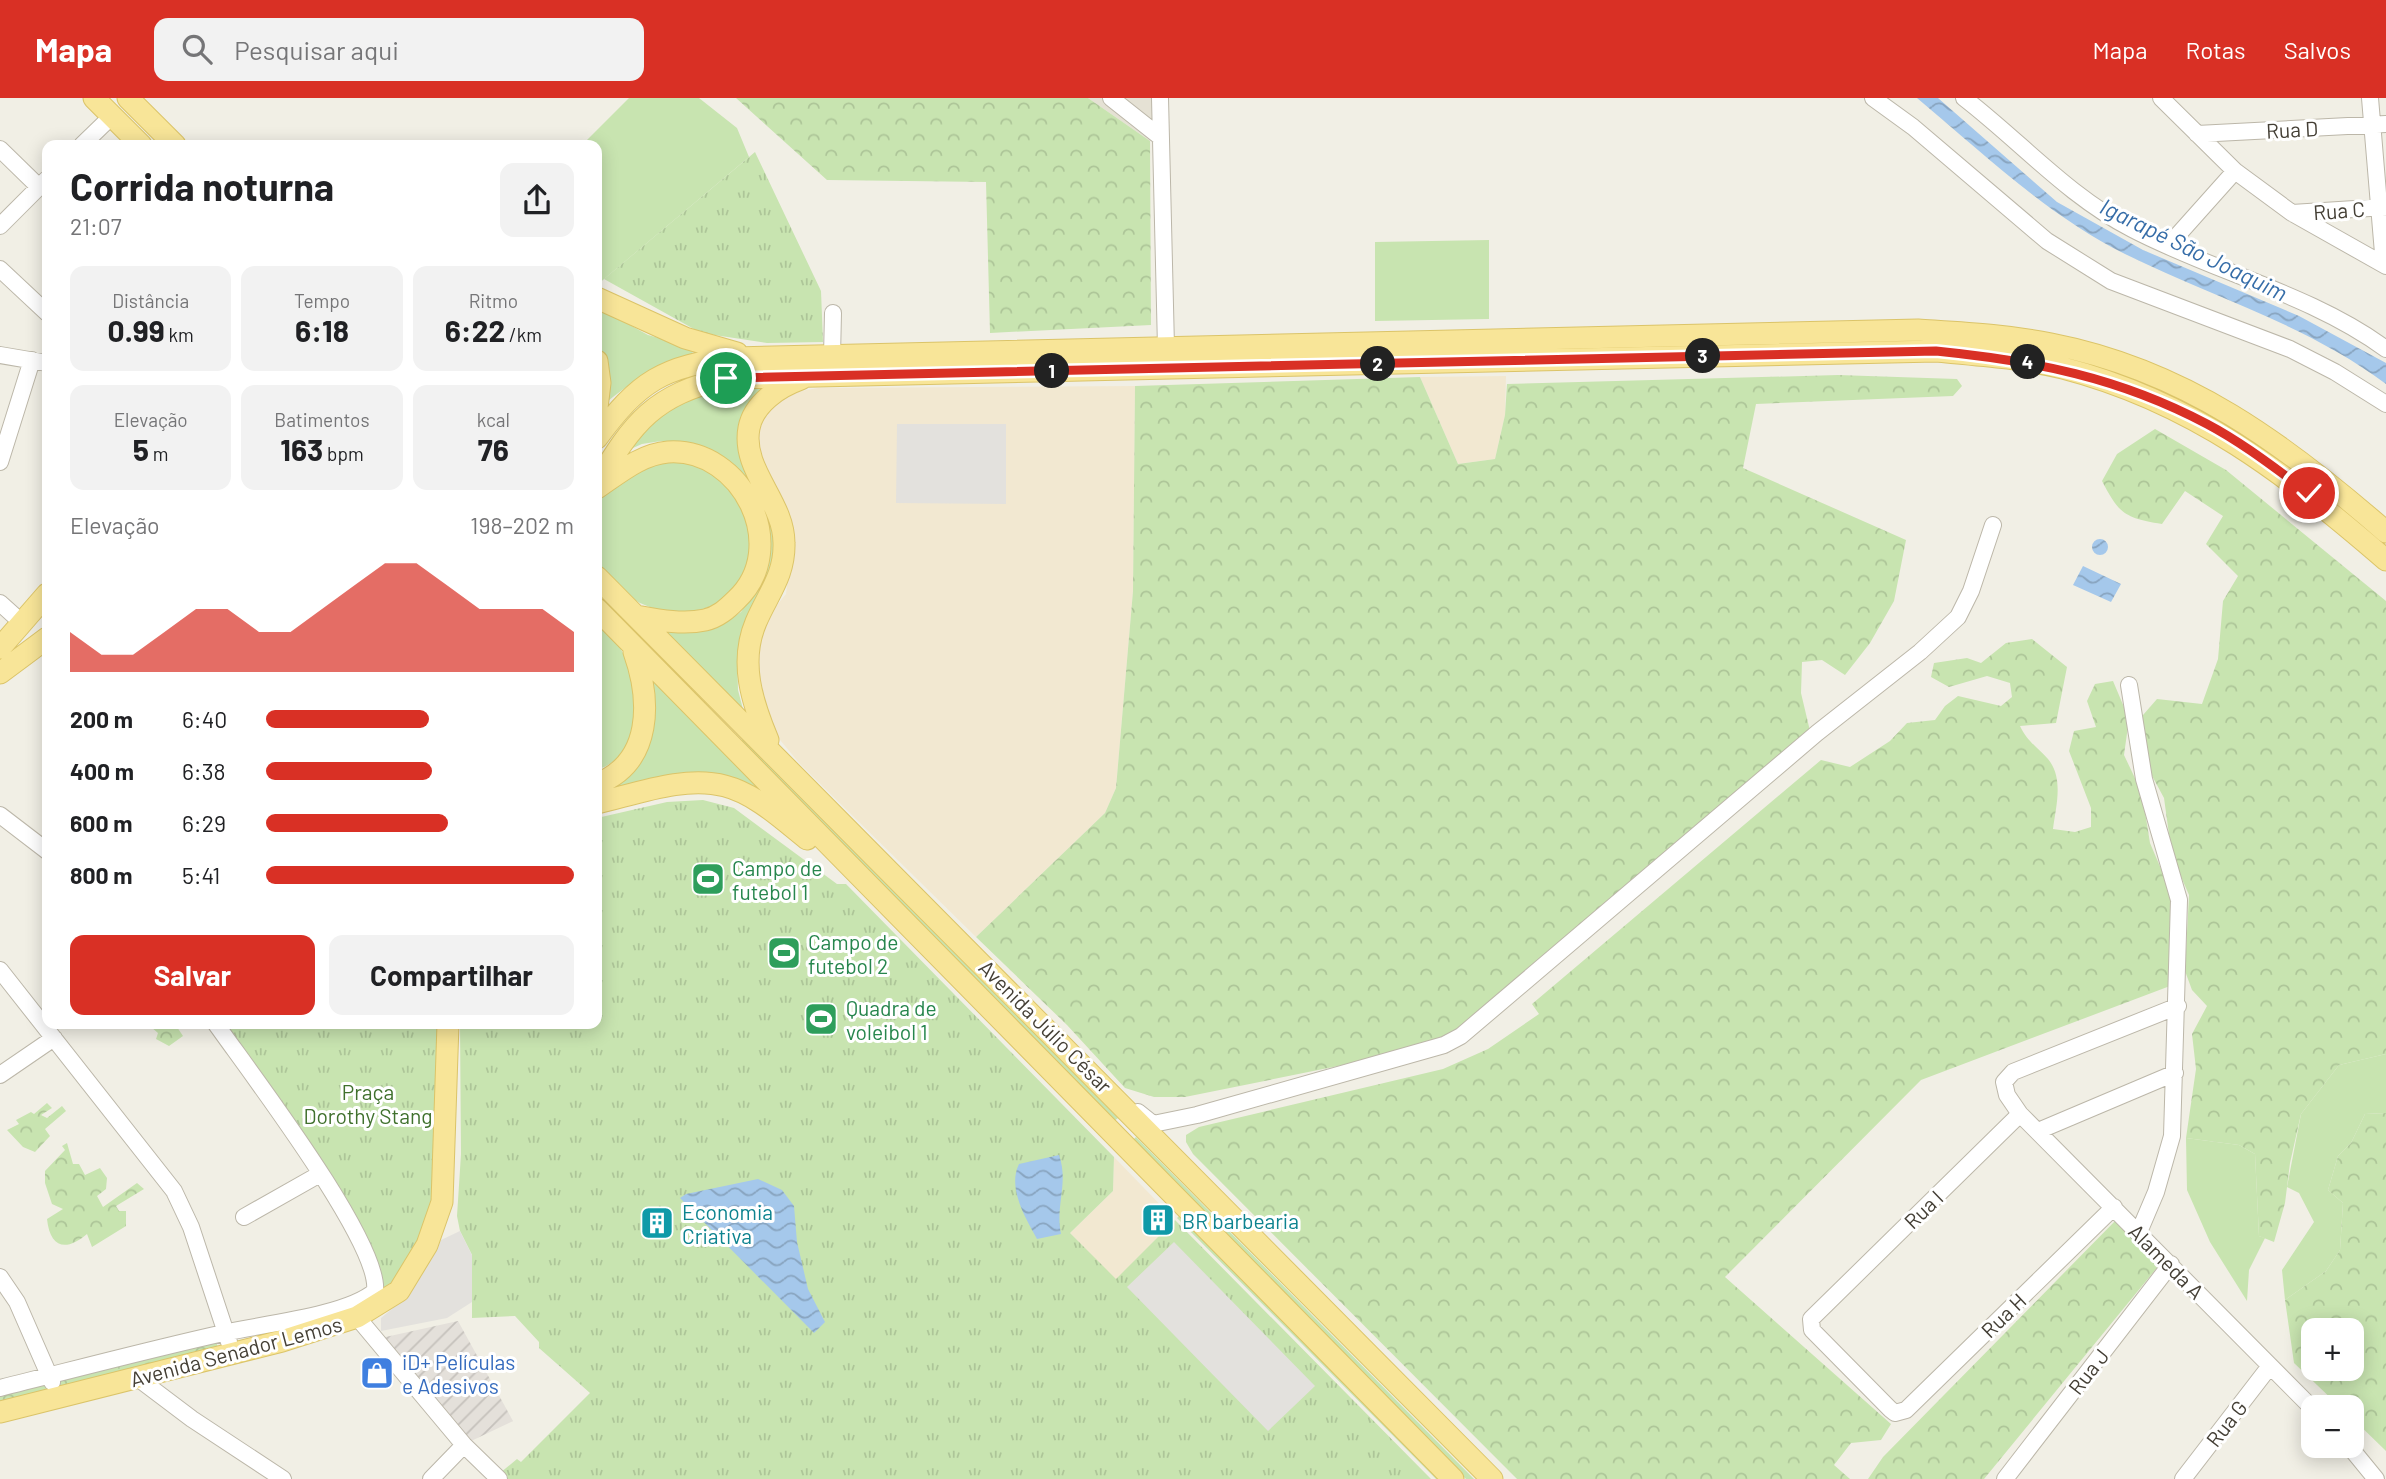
<!DOCTYPE html>
<html lang="pt">
<meta charset="utf-8">
<style>
:root{--surface:#fff;--page:#f2f2f2;--text:#202124;--muted:#757577;--accent:#d93025}
body{margin:0;font-family:Barlow,sans-serif;background:var(--page);color:var(--text);height:100vh;display:flex;flex-direction:column;font-size:26px;white-space:nowrap}
*{box-sizing:border-box;margin:0}
p{font-size:23px;color:var(--muted)}
.icon{flex:none;width:38px;height:38px;fill:none;stroke:currentColor;stroke-width:2;stroke-linecap:round;stroke-linejoin:round}
.map{position:relative;flex:1;overflow:hidden}
.sheet{position:absolute;left:42px;top:42px;width:560px;height:889px;display:flex;flex-direction:column;background:var(--surface);border-radius:14px;box-shadow:0 4px 18px #0003}
.sheet>*{flex:none}
.tools{position:absolute;left:2301px;top:1220px;display:grid;gap:14px}
.tools a{display:grid;place-items:center;width:63px;height:63px;border-radius:14px;background:var(--surface);box-shadow:0 4px 18px #0003;font-size:35px}
.pin{position:absolute;display:grid;place-items:center;width:60px;height:60px;color:#fff;margin:-30px;border:4px solid #fff;border-radius:50%;box-shadow:0 2px 7px #0007}
.km{position:absolute;width:35px;height:35px;margin:-18px;border-radius:50%;background:#222;color:#fff;font-size:19px;line-height:35px;text-align:center}
.round{display:grid;place-items:center;flex:none;width:74px;height:74px;border-radius:14px;background:var(--page)}
.headline{display:flex;align-items:center;justify-content:space-between;height:119px;padding:0 28px}
h1{font-size:38px;font-weight:700;line-height:52px}
.metrics{display:grid;grid-template-columns:repeat(3,1fr);gap:10px;height:119px;padding:7px 28px}
.metrics div{display:grid;align-content:center;border-radius:14px;background:var(--page);text-align:center}
.metrics b{font-size:30px;font-weight:700}
.metrics small{font-size:19px;font-weight:400}
.metrics p{font-size:19px}
.chart{height:196px;padding:14px 28px}
.chart p{display:flex;justify-content:space-between}
.chart svg{width:100%;height:126px;margin-top:7px;fill:var(--accent);opacity:.7}
.cta{display:flex;gap:14px;margin-top:auto;padding:14px 28px}
.cta a{flex:1;height:80px;border-radius:14px;background:var(--accent);color:#fff;font-size:28px;font-weight:700;line-height:80px;text-align:center}
.cta a+a{background:var(--page);color:var(--text)}
ul{padding:0 28px;list-style:none;font-size:23px}
li{display:grid;grid-template-columns:112px 84px 1fr;align-items:center;height:52px}
li i{height:18px;border-radius:9px;background:var(--accent)}
header{display:flex;align-items:center;gap:42px;box-sizing:border-box;height:98px;padding:0 35px;background:var(--accent);color:#fff}
header strong{font-size:33px}
nav{display:flex;gap:38px;margin-inline-start:auto;font-size:24px}
.search{width:490px;height:63px;background:var(--page);display:flex;align-items:center;gap:18px;box-sizing:border-box;padding:0 24px;border-radius:14px;color:var(--muted);font-size:26px}
.map>svg:first-child{display:block}
.residential{fill:#e5e1d4}
.commercial{fill:#f2e8d1}
.industrial{fill:url(#industrial-furrows)}
.green{fill:#c8e4b0}
.forest{fill:url(#forest-crowns);fill-rule:evenodd}
.park{fill:url(#park-tufts)}
.parking{fill:#e3e1dd}
.water{fill:url(#water-waves)}
.lines{fill:none;stroke-linecap:round;stroke-linejoin:round}
.minor-casing{stroke:#bcb7a9;stroke-width:18}
.major-casing{stroke:#dbc469;stroke-width:23}
.minor{stroke:#fff;stroke-width:16}
.major{stroke:#f8e598;stroke-width:21}
.route-casing{stroke:#fff;stroke-width:14}
.route{stroke:#d93025;stroke-width:9}
.labels{text-anchor:middle;dominant-baseline:central;stroke-width:6;stroke-linejoin:round;paint-order:stroke}
.street-label{font-size:21px;fill:#443f35;stroke:#fff}
.leisure-label{font-size:21px;fill:#27864d;stroke:#fff;text-anchor:start}
.park-label{font-size:21px;fill:#40712d;stroke:#fff}
.culture-label{font-size:21px;fill:#0d838f;stroke:#fff;text-anchor:start}
.shop-label{font-size:21px;fill:#366cbe;stroke:#fff;text-anchor:start}
.water-label{font-size:23px;font-style:italic;fill:#366da8;stroke:#fff}
</style>
<header>
<strong>Mapa</strong>
<div class="search"><svg class="icon" aria-label="search" viewBox="0 0 24 24"><circle cx="10" cy="10" r="6"/><path d="M15 15l6 6"/></svg>Pesquisar aqui</div>
<nav><a>Mapa</a><a>Rotas</a><a>Salvos</a></nav>
</header>
<div class="map">
<svg width="2386" height="1381" viewBox="0 0 2386 1381">
<defs>
<pattern id="industrial-furrows" width="10" height="10" patternUnits="userSpaceOnUse" patternTransform="scale(1.75)"><rect width="10" height="10" fill="#e4e0da"/><path d="M-1 1l2-2M0 10L10 0M9 11l2-2" fill="none" stroke="#c5c1bc"/></pattern>
<pattern id="forest-crowns" width="20" height="18" patternUnits="userSpaceOnUse" patternTransform="scale(1.75)"><rect width="20" height="18" fill="#c8e4b0"/><path d="M2 6a3 3 0 1 1 6 0M12 15a3 3 0 1 1 6 0" fill="none" stroke="#adc598"/></pattern>
<pattern id="park-tufts" width="24" height="20" patternUnits="userSpaceOnUse" patternTransform="scale(1.75)"><rect width="24" height="20" fill="#c8e4b0"/><path d="M3 7l-1-3M5 7V3M7 7l1-3M15 17l-1-3M17 17v-4M19 17l1-3" fill="none" stroke="#adc598"/></pattern>
<pattern id="water-waves" width="16" height="10" patternUnits="userSpaceOnUse" patternTransform="scale(1.75)"><rect width="16" height="10" fill="#a5c8eb"/><path d="M0 5q4-4 8 0t8 0" fill="none" stroke="#88a4bf"/></pattern>
</defs>
<rect width="100%" height="100%" fill="#f1efe5"/>
<path class="residential" d="M1088,0H1165L1164,40L1150,43Z"/>
<path class="commercial" d="M1506,278L1505,317L1495,361L1458,366L1420,279Z
M1135,288L1133,493L1116,690L1105,715L976,839L800,666L770,630L758,591L757,556L763,524L786,496L792,442L754,353L758,323L784,296L818,290Z
M1114,1059L1175,1122L1116,1182L1070,1135L1113,1093Z"/>
<path class="industrial" d="M458,1223L513,1323L469,1344L381,1240Z"/>
<path class="green" d="M629,0H699L737,30L749,59L597,187V47H582Z
M1489,142V221L1375,223V144Z
M597,209L648,237L692,249L693,258C656,267 631,284 602,308C605,274 597,243 597,209Z
M772,287L739,334L740,358L761,398L774,434V464L747,521L737,557L738,592L745,619L656,529L721,527L741,514L761,484L768,452L725,362L702,349L661,343L642,346L619,356L659,316L702,294Z
M665,363C709,367 719,371 741,410C744,417 752,426 754,433C755,440 750,452 749,460C740,512 683,525 640,505C624,497 610,477 597,465V400L637,368Z
M597,524C604,532 614,540 619,548C643,588 648,654 597,672Z
M653,582L768,699L715,681L597,696L651,628Z
M743,641L1118,1020L1113,1024L739,645Z
M2386,956V1015L2365,1016L2351,1045L2338,1058L2328,1092L2343,1105L2340,1152L2326,1173L2285,1202L2282,1172L2314,1124L2299,1095L2287,1089L2301,1016L2339,967Z
M1136,1039L1474,1381H1466L1132,1043Z
M2186,1040L2239,1047L2255,1056L2259,1138L2265,1140L2249,1172L2247,1203L2210,1144L2187,1092Z
M1180,1117L1442,1381H1436L1177,1120Z"/>
<path class="forest" d="M736,0H1088L1150,43L1151,227L990,235L986,84L827,82Z
M1838,277L1957,281L1962,288L1953,298L1756,306L1743,370L1906,442L1894,503L1870,545L1845,577L1822,562L1802,564L1801,595L1810,633L1470,927L1422,951L1185,999H1154L1125,990L1067,927L976,839L1105,715L1116,690L1133,493L1135,288L1420,279L1458,366L1495,361L1505,317L1507,286Z
M2155,331L2226,372L2386,503V956L2339,967L2301,1016L2290,1065L2285,1105L2274,1144L2259,1138L2255,1056L2239,1047L2186,1040L2196,971L2192,936L2207,908L2192,892L2185,873L2189,797L2172,758L2164,700L2150,674L2142,639L2143,617L2157,601L2202,606L2218,561L2223,503L2238,478L2206,446L2223,418L2185,393L2162,426C2125,420 2119,416 2102,383L2117,356Z
M2032,541L2067,569L2056,625L2020,628C2027,643 2037,649 2048,661C2064,680 2056,708 2053,731L2075,734L2091,729V710L2069,653L2074,633L2096,629L2087,603L2095,586L2113,583L2129,621L2124,657L2142,695L2150,745L2173,799L2170,888L1921,982L1725,1179L1891,1326L1881,1342L1851,1345L1834,1367L1850,1381H1517L1193,1056L1186,1044V1037L1199,1029L1443,971L1488,951L1539,916L1532,906L1821,662L1850,669L1890,643L1907,625L1935,622L1945,608L1958,598L2001,608L2012,599L2010,585L1987,578L1949,589L1931,579L1934,565L1967,560L1981,565L2006,545Z
M152,926H175L183,938L169,948L156,941L158,935L151,929Z
M47,1005L52,1010L41,1017L47,1020L62,1008L66,1013L45,1031L50,1038L35,1054L23,1049L7,1032L19,1026L16,1022L31,1014L34,1016Z
M2386,1015V1353L2352,1320V1309H2340L2294,1265L2285,1202L2326,1173L2340,1152L2343,1105L2328,1092L2338,1058L2351,1045L2365,1016ZM2314,1232H2352V1270H2314Z
M67,1045L73,1066H79L85,1077L100,1070L107,1080L106,1091L97,1098L103,1109L137,1085L144,1091L116,1108L119,1113H126V1128L92,1149L87,1136C66,1154 50,1150 47,1121L63,1111L52,1106L45,1085V1073L65,1052L62,1048Z
M2116,1122L2160,1166L1984,1381H1868L1883,1359Z
M215,1242L218,1249L0,1310V1295Z"/>
<path class="park" d="M755,54L821,193L823,244L767,245L701,235L604,181Z
M703,702L734,710L837,786H846L1114,1059L1113,1093L1070,1135L1116,1181L1175,1122L1431,1381H506L500,1375L517,1361L521,1364L590,1295L539,1250V1244L515,1218L472,1220V1157L460,1133L457,1118L461,1056L460,926H597V720L667,704Z
M216,926H447L442,1104L381,1205L350,1118Z"/>
<path class="parking" d="M897,326H1006V406L896,405Z
M460,1133L472,1157V1204L447,1220L381,1233V1220L410,1196L441,1142Z
M1174,1144L1315,1288L1268,1333L1127,1189Z"/>
<path class="water" d="M1917,0H1938L2057,104L2143,152L2299,218L2386,265V286C2308,227 2212,199 2125,156C2048,118 1983,55 1917,0Z
M2092 449a8 8 0 1 1 16 0a8 8 0 1 1-16 0Z
M2083,468L2121,486L2111,504L2073,487Z
M1059,1057C1069,1085 1055,1108 1061,1136L1037,1141C1026,1121 1007,1090 1019,1066Z
M758,1081L782,1092L794,1108L797,1144L808,1191L825,1224L814,1235L680,1100L686,1096Z"/>
<g class="lines">
<defs>
<path id="minor" d="M1111,0L1159,38
M1160,0L1166,249
M1873,0L1913,29L2047,143L2111,183L2290,251L2335,274L2386,306
M1964,0C2021,44 2068,98 2132,131C2214,174 2311,196 2386,251
M2161,0L2235,73L2292,115L2386,168
M2370,0L2384,167
M2197,36L2386,26
M82,47L112,18
M0,51L39,89
M2292,115L2386,109
M0,128L47,81
M2168,148L2235,73
M0,171L47,215
M0,257L47,265
M832,258L833,215
M0,364L32,262
M0,505L20,523
M2129,587L2144,681L2179,802L2172,1038L2156,1094L2139,1134
M0,717L47,753
M0,872L174,1093L191,1129L229,1244
M2178,908L2013,974L2004,984L2007,997L2020,1016L2314,1312
M0,977L54,940
M1138,1014L1153,1026L1197,1017L1444,947L1461,938L1817,635L1920,554L1958,519L1971,493L1993,427
M2020,1016L1811,1221L1812,1232L1890,1311L1895,1315L1906,1312L2114,1109
M2038,1033L2175,975
M244,1119L320,1076
M0,1179L17,1204L52,1284
M357,1219L464,1347L499,1381
M139,1281L192,1321L283,1381
M0,1290C76,1271 151,1251 228,1234C265,1226 348,1217 375,1193C381,1145 249,973 216,926
M2349,1348L2376,1381
M431,1381L464,1347
M2005,1381L2171,1166
M2183,1381L2270,1268"/>
<path id="major" d="M94,0L141,47
M128,0L175,47
M597,200L685,240L737,255
M597,263L600,285L597,310
M597,340C638,284 664,267 734,260L1918,232C1963,235 2007,237 2051,246C2185,272 2285,346 2386,434
M597,385C634,323 654,297 726,280L1936,253C1979,257 2022,260 2063,270C2194,304 2286,376 2386,462
M597,390C618,376 641,356 668,354C742,349 792,450 736,502C727,511 718,519 705,522C683,527 658,522 636,518
M597,479L1492,1381
M597,511L1453,1381
M0,550L47,496
M0,575L47,540
M768,642C752,604 739,564 756,524C768,496 785,477 784,445C784,403 741,372 749,330C754,305 779,289 801,281
M597,686C653,664 651,602 634,554
M597,705C636,696 685,677 725,688C756,696 783,722 807,741
M0,1314L282,1243L357,1219L399,1193L427,1147L442,1104L448,926"/>
</defs>
<use href="#minor" class="minor-casing"/>
<use href="#major" class="major-casing"/>
<use href="#minor" class="minor"/>
<use href="#major" class="major"/>
</g>
<g class="lines">
<defs>
<path id="route" d="M726,280L1936,253C2035,263 2118,279 2207,326C2243,345 2276,371 2309,395"/>
</defs>
<use href="#route" class="route-casing"/>
<use href="#route" class="route"/>
</g>
<defs>
<symbol id="stadium-square" viewBox="-11 -11 22 22"><rect x="-9" y="-9" width="18" height="18" rx="4" fill="#2e9e5b" stroke="#fff"/><path d="M0-5a6.5 5 0 1 0 0 10a6.5 5 0 1 0 0-10ZM-3.5-1.8h7v3.6h-7Z" fill="#fff"/></symbol>
<symbol id="building-square" viewBox="-11 -11 22 22"><rect x="-9" y="-9" width="18" height="18" rx="4" fill="#0f9aa8" stroke="#fff"/><path d="M-4-6H4V6H1V3H-1V6H-4ZM-2.5-4.3h1.7v1.8h-1.7ZM.8-4.3h1.7v1.8H.8ZM-2.5-1h1.7V.8h-1.7ZM.8-1h1.7V.8H.8Z" fill="#fff"/></symbol>
<symbol id="shop-square" viewBox="-11 -11 22 22"><rect x="-9" y="-9" width="18" height="18" rx="4" fill="#3f7fe0" stroke="#fff"/><path d="M-5-2.5h2.3a2.7 3.5 0 0 1 5.4 0H5L5.5 6h-11ZM-1.5-2.5h3a1.5 2.3 0 0 0-3 0Z" fill="#fff"/></symbol>
</defs>
<g fill-rule="evenodd">
<use href="#stadium-square" x="689" y="762" width="38" height="38"/>
<use href="#stadium-square" x="765" y="836" width="38" height="38"/>
<use href="#stadium-square" x="802" y="902" width="38" height="38"/>
<use href="#building-square" x="1139" y="1103" width="38" height="38"/>
<use href="#building-square" x="638" y="1106" width="38" height="38"/>
<use href="#shop-square" x="358" y="1256" width="38" height="38"/>
</g>
<g class="labels">
<g class="street-label">
<text transform="translate(2292 31) rotate(-3)">Rua D</text>
<text transform="translate(2339 112) rotate(-4)">Rua C</text>
<text transform="translate(1046 928) rotate(45)">Avenida Júlio César</text>
<text transform="translate(1923 1111) rotate(-44)">Rua I</text>
<text transform="translate(2167 1163) rotate(45)">Alameda A</text>
<text transform="translate(2003 1217) rotate(-44)">Rua H</text>
<text transform="translate(236 1253) rotate(-15)">Avenida Senador Lemos</text>
<text transform="translate(2088 1273) rotate(-52)">Rua J</text>
<text transform="translate(2226 1325) rotate(-52)">Rua G</text>
</g>
<g class="leisure-label">
<text x="732" y="769">Campo de<tspan x="732" dy="24">futebol 1</tspan></text>
<text x="808" y="843">Campo de<tspan x="808" dy="24">futebol 2</tspan></text>
<text x="846" y="909">Quadra de<tspan x="846" dy="24">voleibol 1</tspan></text>
</g>
<g class="park-label">
<text x="368" y="993">Praça<tspan x="368" dy="24">Dorothy Stang</tspan></text>
</g>
<g class="culture-label">
<text x="682" y="1113">Economia<tspan x="682" dy="24">Criativa</tspan></text>
<text x="1182" y="1122">BR barbearia</text>
</g>
<g class="shop-label">
<text x="402" y="1263">iD+ Películas<tspan x="402" dy="24">e Adesivos</tspan></text>
</g>
<g class="water-label">
<text transform="translate(2194 151) rotate(26)">Igarapé São Joaquim</text>
</g>
</g>
</svg>
<div class="tools">
<a>+</a>
<a>−</a>
</div>
<div class="pin" style="left:726px;top:280px;background:#1e9e55"><svg class="icon" aria-label="arrive" viewBox="0 0 24 24"><path d="M6 21V4h12l-3 4 3 4H6"/></svg></div>
<div class="pin" style="left:2309px;top:395px;background:#d93025"><svg class="icon" aria-label="check" viewBox="0 0 24 24"><path d="M5 12l5 5 9-10"/></svg></div>
<b class="km" style="left:1052px;top:273px">1</b>
<b class="km" style="left:1378px;top:266px">2</b>
<b class="km" style="left:1703px;top:258px">3</b>
<b class="km" style="left:2028px;top:264px">4</b>
<section class="sheet">
<div class="headline"><div><h1>Corrida noturna</h1><p>21:07</p></div><a class="round"><svg class="icon" aria-label="share" viewBox="0 0 24 24"><path d="M12 15V3M7 8l5-5 5 5M5 13v7h14v-7"/></svg></a></div>
<div class="metrics">
<div><p>Distância</p><b>0.99<small> km</small></b></div>
<div><p>Tempo</p><b>6:18</b></div>
<div><p>Ritmo</p><b>6:22<small> /km</small></b></div>
</div>
<div class="metrics">
<div><p>Elevação</p><b>5<small> m</small></b></div>
<div><p>Batimentos</p><b>163<small> bpm</small></b></div>
<div><p>kcal</p><b>76</b></div>
</div>
<div class="chart"><p><span>Elevação</span>198–202 m</p>
<svg viewBox="0 0 160 44" preserveAspectRatio="none"><path d="M0 44V30L10 38L20 38L30 30L40 22L50 22L60 30L70 30L80 22L90 14L100 6L110 6L120 14L130 22L140 22L150 22L160 30V44z"/></svg>
</div>
<ul>
<li><b>200 m</b>6:40<i style="width:53%"></i></li>
<li><b>400 m</b>6:38<i style="width:54%"></i></li>
<li><b>600 m</b>6:29<i style="width:59%"></i></li>
<li><b>800 m</b>5:41<i style="width:100%"></i></li>
</ul>
<div class="cta"><a>Salvar</a><a>Compartilhar</a></div>
</section>
</div>
